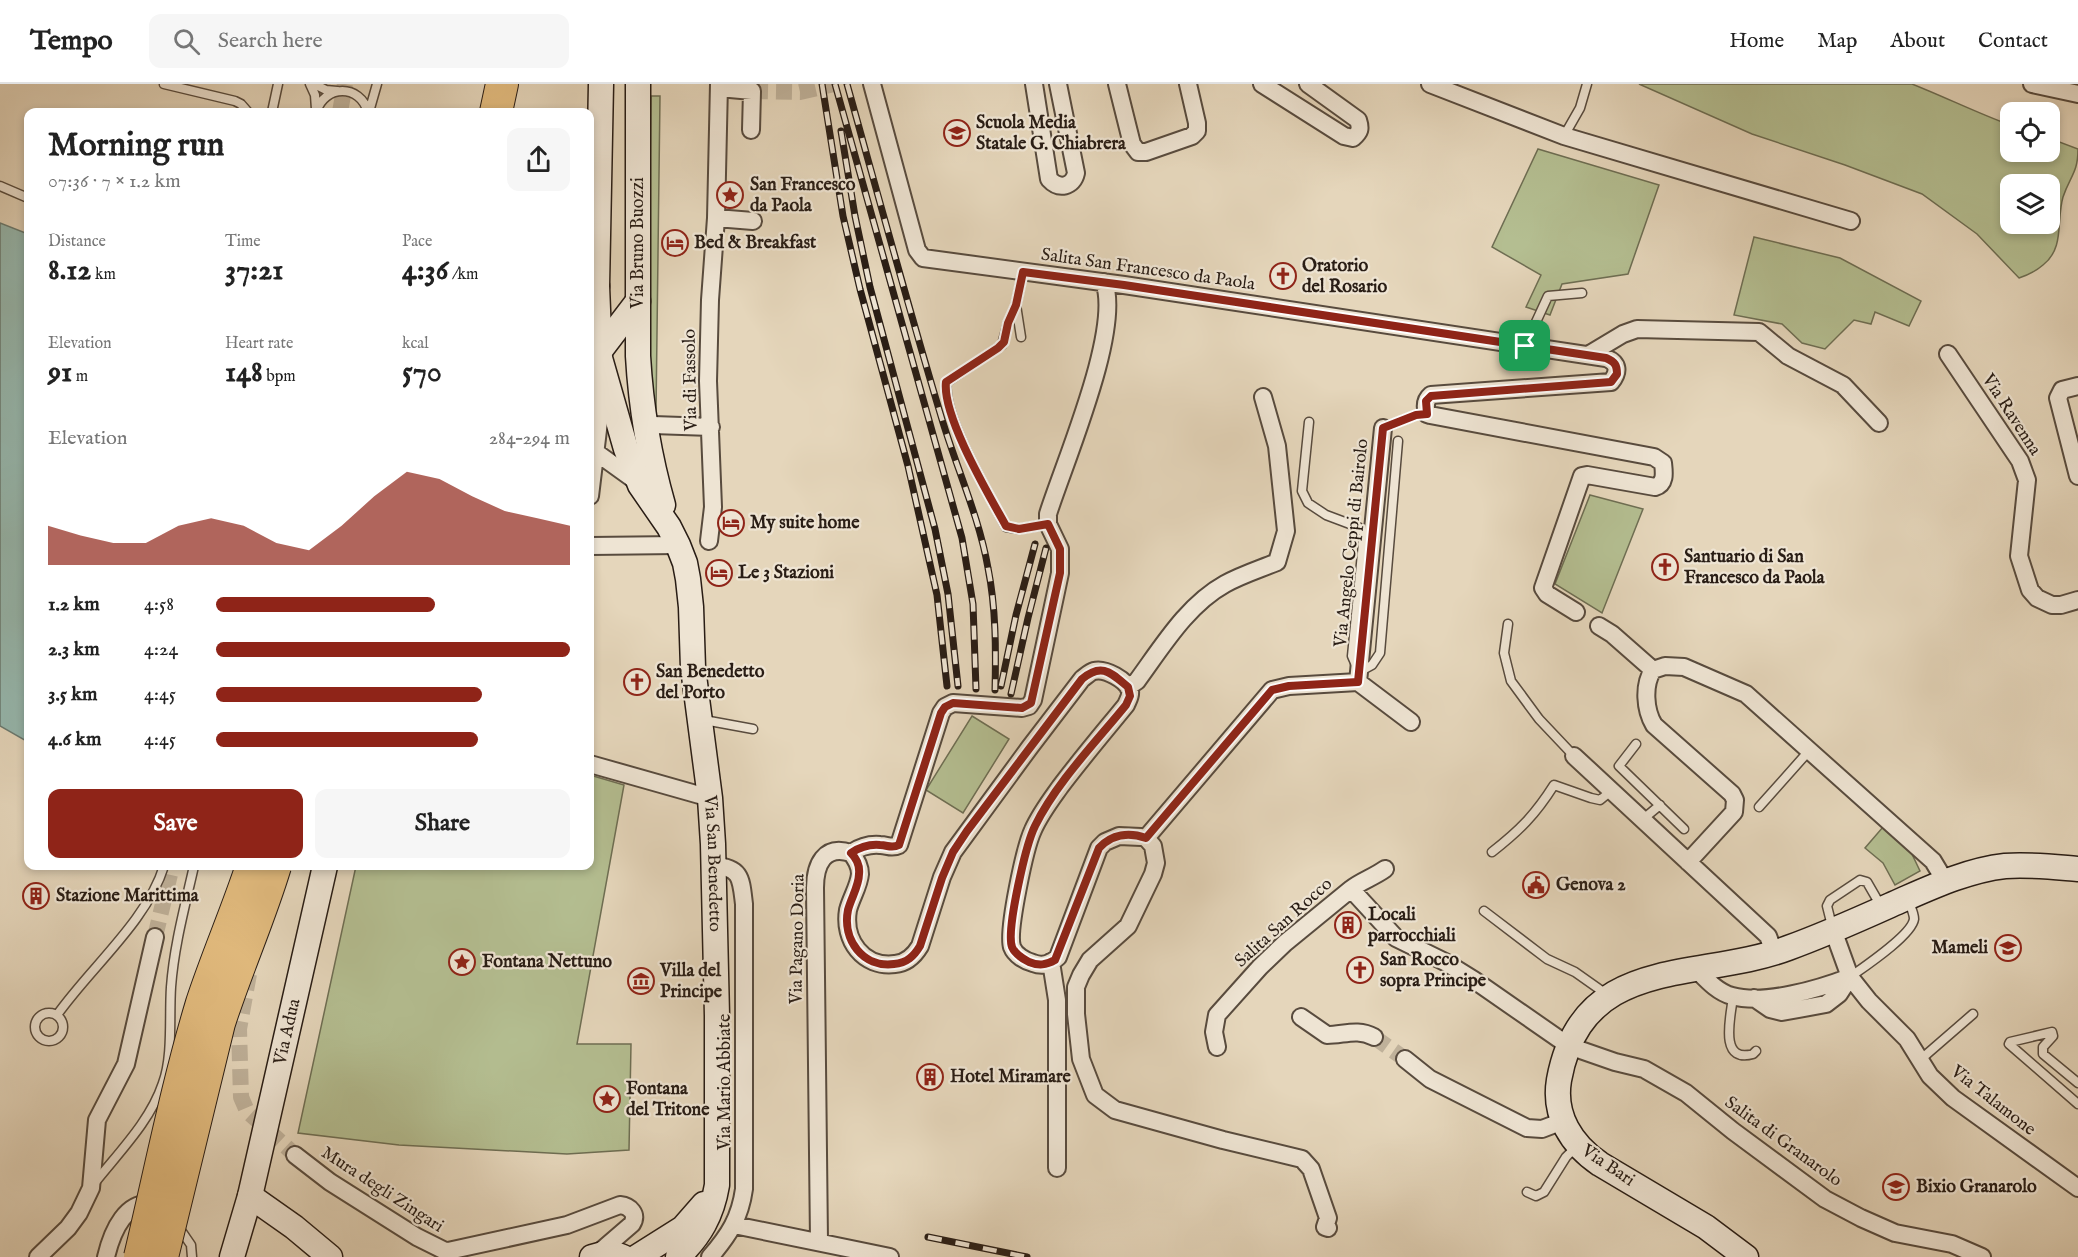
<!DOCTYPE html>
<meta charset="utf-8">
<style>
:root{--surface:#fff;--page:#f6f6f6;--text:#222;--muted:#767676;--line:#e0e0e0;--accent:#8f2418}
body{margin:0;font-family:"IM FELL English",serif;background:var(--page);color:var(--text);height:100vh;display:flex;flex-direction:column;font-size:22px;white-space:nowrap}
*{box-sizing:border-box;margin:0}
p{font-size:20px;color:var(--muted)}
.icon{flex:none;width:33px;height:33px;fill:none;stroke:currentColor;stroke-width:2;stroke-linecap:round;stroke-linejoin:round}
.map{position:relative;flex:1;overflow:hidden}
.panel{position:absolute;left:24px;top:24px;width:570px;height:762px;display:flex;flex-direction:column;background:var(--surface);border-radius:12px;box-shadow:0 3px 9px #0003}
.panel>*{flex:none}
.fabs{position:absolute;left:2000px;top:18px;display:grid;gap:12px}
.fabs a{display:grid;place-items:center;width:60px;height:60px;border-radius:12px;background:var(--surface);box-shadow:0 3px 9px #0003;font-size:30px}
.pin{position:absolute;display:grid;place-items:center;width:51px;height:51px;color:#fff;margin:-26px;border-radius:12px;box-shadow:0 3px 9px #0006}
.round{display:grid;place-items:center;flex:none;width:63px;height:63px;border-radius:12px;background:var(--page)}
.headline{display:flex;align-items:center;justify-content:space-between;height:102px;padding:0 24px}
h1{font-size:33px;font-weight:800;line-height:45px}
.stats{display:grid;grid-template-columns:repeat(3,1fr);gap:9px;height:102px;padding:6px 24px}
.stats div{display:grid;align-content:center}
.stats b{font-size:30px;font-weight:800}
.stats small{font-size:16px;font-weight:400}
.stats p{font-size:16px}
.chart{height:168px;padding:12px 24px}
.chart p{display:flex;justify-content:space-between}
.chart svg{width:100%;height:108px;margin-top:6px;fill:var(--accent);opacity:.7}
.action{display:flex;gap:12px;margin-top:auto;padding:12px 24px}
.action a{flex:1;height:69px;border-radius:12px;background:var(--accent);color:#fff;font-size:24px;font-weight:800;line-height:69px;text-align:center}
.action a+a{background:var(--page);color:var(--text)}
ul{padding:0 24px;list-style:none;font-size:20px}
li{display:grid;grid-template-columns:96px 72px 1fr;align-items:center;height:45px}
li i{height:15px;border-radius:8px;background:var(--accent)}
header{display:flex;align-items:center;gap:36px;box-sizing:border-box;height:84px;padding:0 30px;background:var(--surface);border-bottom:2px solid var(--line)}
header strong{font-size:28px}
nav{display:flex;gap:33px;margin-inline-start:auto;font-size:21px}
.search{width:420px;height:54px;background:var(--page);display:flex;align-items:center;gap:15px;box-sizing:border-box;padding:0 21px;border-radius:12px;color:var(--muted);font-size:22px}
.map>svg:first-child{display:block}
.green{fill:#b4be91;stroke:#6e6e53;stroke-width:1.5;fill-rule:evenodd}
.water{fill:#96b9b0;stroke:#6a7b72;stroke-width:1.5}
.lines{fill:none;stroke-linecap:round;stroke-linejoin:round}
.street-tunnel{stroke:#bfb19a;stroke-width:16;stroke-dasharray:16 8;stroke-linecap:butt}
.lane-casing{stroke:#584b3e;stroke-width:11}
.street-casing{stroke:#584b3e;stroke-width:20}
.secondary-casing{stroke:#291d15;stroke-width:27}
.highway-casing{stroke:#291d15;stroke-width:34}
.lane{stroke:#eee4d3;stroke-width:8}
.street{stroke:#eee4d3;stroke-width:16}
.secondary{stroke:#eee4d3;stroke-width:24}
.highway{stroke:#e2bb7e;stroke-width:32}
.rail-casing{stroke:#291d15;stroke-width:7}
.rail{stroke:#eee4d3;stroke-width:4.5;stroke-dasharray:14;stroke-linecap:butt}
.highway-bridge-casing{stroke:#291d15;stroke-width:34;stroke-linecap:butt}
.highway-bridge{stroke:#e2bb7e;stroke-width:32}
.route-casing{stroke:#fff;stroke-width:12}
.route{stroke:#8f2418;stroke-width:8}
.labels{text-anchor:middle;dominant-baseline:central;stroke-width:4.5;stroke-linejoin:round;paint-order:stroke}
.poi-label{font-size:18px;font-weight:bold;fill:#291d15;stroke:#eee4d3;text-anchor:start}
.street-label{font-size:18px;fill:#291d15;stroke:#eee4d3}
</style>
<header>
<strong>Tempo</strong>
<div class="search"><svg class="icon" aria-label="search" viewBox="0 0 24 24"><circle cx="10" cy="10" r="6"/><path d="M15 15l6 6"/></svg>Search here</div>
<nav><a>Home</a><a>Map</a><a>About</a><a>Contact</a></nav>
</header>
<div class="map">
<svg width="2078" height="1173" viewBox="0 0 2078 1173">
<rect width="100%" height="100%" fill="#e5d6bb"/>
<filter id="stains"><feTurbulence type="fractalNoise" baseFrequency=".00333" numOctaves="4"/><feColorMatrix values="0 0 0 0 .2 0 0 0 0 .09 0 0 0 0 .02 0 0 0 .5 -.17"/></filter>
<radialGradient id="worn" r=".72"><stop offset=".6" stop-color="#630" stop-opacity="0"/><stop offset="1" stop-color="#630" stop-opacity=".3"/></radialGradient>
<path class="green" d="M1639,0H1912C1945,13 1977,29 2010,41V68H2049V54L2078,65C2078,89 2070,92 2063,113C2056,137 2065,164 2043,181C2035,188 2028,191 2019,194L1977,150L1922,110L1845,81L1752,50ZM2010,100H2049V140H2010Z
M651,12H660L656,328H647Z
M1538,65L1659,101L1628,190L1562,200L1550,231L1526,223L1541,191L1492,163Z
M1754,153L1840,174L1921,217L1909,242L1875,228L1871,240L1854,236L1825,265L1802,259L1782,240L1734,231Z
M1590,411L1643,425L1602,529L1555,500Z
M972,632L1009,655L963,729L926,706Z
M590,691L624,701L577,960H631L629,1066L567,1070L399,1061L298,1049L356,782H590Z
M1883,743L1910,766L1920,787L1895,801L1883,779L1865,764Z"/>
<path class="water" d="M0,139L28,150V658L0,642Z"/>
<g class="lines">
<path class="street-tunnel" d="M752,7L800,8L834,0
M340,28L345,0
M155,853L172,782
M249,890L239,945L241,1013L247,1027L295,1071
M1374,953L1405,975"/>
<defs>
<path id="lane" d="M164,0L235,17L241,20L248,28
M310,0L315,11L316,25
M314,0L326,6L337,7
M272,28L278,0
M316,28C325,0 360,0 368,28
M369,28L377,0
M1564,52L1580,24L1587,0
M0,102L28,114
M1016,221L1008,239L1002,261L947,298C941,330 990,412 1006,443L1019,445L1048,440
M1021,253L1016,221L1023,188
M1525,262L1548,212L1582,209
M1309,338L1302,407L1308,419L1326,431L1358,443L1364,449L1352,572L1359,588L1372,581L1380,569L1398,357
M1383,344L1416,331L1427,330
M1508,540L1504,569L1511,597L1539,635L1574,672
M704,636L753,645
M1636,660L1619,682L1684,745
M1759,723L1808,668
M1642,736L1660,721
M1492,768C1520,746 1535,731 1554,701L1591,714L1600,716L1611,707
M1484,827L1547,875L1575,888L1609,912
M1833,846L1827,822L1830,816L1860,796L1867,798L1882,824
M1850,893C1864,883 1912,851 1914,835C1914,829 1910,821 1908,816
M1733,913C1731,931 1718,980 1753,970L1756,967
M35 943a14 14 0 1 1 28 0a14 14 0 1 1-28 0Z
M57,931C91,883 147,837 164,782
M1920,976L1973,930
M2078,999L2043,970V963L2053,952L2052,948L2010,958L2009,960L2078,1020
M93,1101C118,1069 150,1038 163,999C173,972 169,933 171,903C174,862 185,822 194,782
M1527,1108L1536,1112L1544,1108L1566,1073L1577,1062
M178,1142L191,1161L192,1173"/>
<path id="street" d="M872,0L917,166L923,174L1124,201L1606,274C1619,279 1619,288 1611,298L1431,311C1425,316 1425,323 1427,330L1430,331L1654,373L1663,379C1664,388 1666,400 1655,403L1587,391L1582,392L1543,504L1547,510L1576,528
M1034,0L1049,95C1059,106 1073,103 1076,89L1058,0
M1117,0L1132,60L1138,68H1146L1192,52L1197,47V39L1188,0
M1262,0L1344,52L1353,54C1360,48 1361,45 1358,36L1308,0
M1430,0L1564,52L1851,137
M2032,0L2078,10
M719,4L752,7L751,46
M716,134L753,137
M1948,270L2020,377L2027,396L2019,472L2030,506L2037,514L2052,521H2061L2078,516
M1588,271L1623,250L1637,245L1759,248L1788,272L1843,301L1879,339
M2078,302L2062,306L2058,314L2078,392
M644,343L653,341L711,343
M590,364L640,400
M590,412L601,321V300
M709,457L713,423L708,297L710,216L716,134L719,0
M590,462L678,461
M1599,542L1612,550L1653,586L1665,582L1684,583L1746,610L1933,777L1945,797
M1653,586C1643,601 1645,626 1654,641L1732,710L1735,716L1734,728L1688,778
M1358,598L1411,638
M1128,603L1137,597C1162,563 1187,521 1225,500C1241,491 1260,485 1277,478L1286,447L1277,362L1263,313
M1574,672L1768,852L1774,868
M590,680L710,714
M1146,754L1272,606L1289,602L1358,598L1383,344
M851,769C860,763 869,760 880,761C888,761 891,765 899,761L941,629L945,623L953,619L1022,624L1029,622L1033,616L1060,489V465L1048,440V430C1064,379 1122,246 1104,198
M1351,805C1361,797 1374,793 1385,785
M1833,846L1850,893L1869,917L1907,955L1930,992L1953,1014L2078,1104
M1051,878L1057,916V1084
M1696,885C1706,895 1717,908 1732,912C1765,921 1819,905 1850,893
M1754,914L1770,925L1782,928L1826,920L1839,910L1850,893
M1301,933L1327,951C1344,951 1357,944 1374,953
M1217,963L1214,948L1217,931L1260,883L1285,859L1351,805L1396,854L1445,878L1474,896L1569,962L1615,978L1644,985L1686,1009L1733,1047L1825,1115L1861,1134L1895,1149L1952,1160L1982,1173
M1405,975L1430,995L1527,1044L1542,1045L1563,1037
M295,1071L330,1098L417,1153L443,1166L448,1167L567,1141L620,1121C630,1122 638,1130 632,1140L596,1171
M734,1141L890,1173
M819,1157L815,804C815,781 824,760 851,769C856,775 860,781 860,790C859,802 851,814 848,826C843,856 863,884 895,880C907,879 914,872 920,862L942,793L953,768L1030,663L1082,595C1086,592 1090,588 1094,587C1105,584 1127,596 1130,607C1131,612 1128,616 1126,621C1104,648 1081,675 1060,703C1050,717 1040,730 1033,746C1025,763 1007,847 1012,863C1015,871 1025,877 1033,879C1043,883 1051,880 1058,873L1099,764L1105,758L1119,752L1141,753L1146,754L1153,762L1156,779L1153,790L1128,842L1090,876L1081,891L1076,903V930L1081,975L1095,1011L1115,1026L1223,1056L1302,1075L1311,1085L1328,1134L1325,1143L1328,1144
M38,1173L68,1144L79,1129L91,1104L97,1036L126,980L155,853
M106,1173C112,1148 126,1113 157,1121
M710,1173C729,1151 740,1134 744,1105V820C741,796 742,783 714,782"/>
<g id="secondary">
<path d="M638,0V272C641,324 649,372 663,421"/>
<path id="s1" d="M597,202L600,274L626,365L640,401L669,443L678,461L685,479L688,495L691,523L693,584L710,714L713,760L717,932V1101C712,1131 700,1152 678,1173"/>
<path d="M594,216L597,202L601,0"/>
<path d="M596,272L638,217"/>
<path d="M250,1112L294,1143L330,1173"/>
<path id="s2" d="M232,1173L250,1112L325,782"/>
<path d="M592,1173L610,1168L623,1173"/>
<path d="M637,1173L683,1144L704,1120"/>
<path d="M1746,1173L1706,1143L1600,1080C1572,1061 1553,1032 1559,996C1582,869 1698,898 1788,864C1827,850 1864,833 1902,816C1934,802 1969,786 2005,782C2029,780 2054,783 2078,785"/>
</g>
<path id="highway" d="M496,28L502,0"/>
</defs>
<use href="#lane" class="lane-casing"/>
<use href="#street" class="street-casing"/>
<use href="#secondary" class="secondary-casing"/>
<use href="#highway" class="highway-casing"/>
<use href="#lane" class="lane"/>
<use href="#street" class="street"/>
<use href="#secondary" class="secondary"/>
<use href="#highway" class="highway"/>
<defs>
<path id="rail" d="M822,0L843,132L860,205L908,382L937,511L947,602
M835,0L962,454L973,520L976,605
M847,0C878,111 908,222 941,332C956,383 979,432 988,484C996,524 996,566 995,606
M841,47L855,132L870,203L935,445L948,510L958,602
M1001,602L1016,531L1035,460
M1011,610L1028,534L1046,464
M928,1153L1027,1173"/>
</defs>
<use href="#rail" class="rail-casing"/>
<use href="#rail" class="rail"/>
<defs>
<path id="highway-bridge" d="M140,1173C160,1089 177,1002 202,919C217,873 237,828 252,782
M162,1173L219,939C236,886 259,835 275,782"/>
</defs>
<use href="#highway-bridge" class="highway-bridge-casing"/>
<use href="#highway-bridge" class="highway-bridge"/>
</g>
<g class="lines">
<defs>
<path id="route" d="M1023,188L1124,201L1606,274C1615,278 1617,281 1617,290L1611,298L1431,312L1426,317L1427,330L1416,331L1383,344L1358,598L1289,602L1272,606L1146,754C1129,748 1112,750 1099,764L1055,876C1046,881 1039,882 1029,878C1023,875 1015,870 1012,863C1006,846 1026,760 1035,742C1056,699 1096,658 1126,621L1130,612L1128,603C1111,589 1102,578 1082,595L967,747L953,768L942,794L920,862C914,872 907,879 894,880C863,884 842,856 848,826C851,814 859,802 859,790C860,781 857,775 851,769C860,763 869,760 880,761C888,761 891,765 899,761L941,629L945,623L953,619L1022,624L1031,619L1060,489V465L1048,440L1019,445L1006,442C989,411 942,332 946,298L998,264L1004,258L1008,239L1016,221Z"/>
</defs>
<use href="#route" class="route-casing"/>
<use href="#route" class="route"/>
</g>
<defs>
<symbol id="school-ring" viewBox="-11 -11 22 22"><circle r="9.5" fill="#eee4d3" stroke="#8f2418" stroke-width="1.5"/><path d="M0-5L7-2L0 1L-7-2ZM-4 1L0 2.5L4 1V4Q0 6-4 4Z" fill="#8f2418"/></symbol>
<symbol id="sight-ring" viewBox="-11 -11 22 22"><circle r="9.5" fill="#eee4d3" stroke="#8f2418" stroke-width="1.5"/><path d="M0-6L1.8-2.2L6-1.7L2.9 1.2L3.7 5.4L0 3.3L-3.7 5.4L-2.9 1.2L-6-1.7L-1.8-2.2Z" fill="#8f2418"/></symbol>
<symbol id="hotel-ring" viewBox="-11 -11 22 22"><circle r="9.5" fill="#eee4d3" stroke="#8f2418" stroke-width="1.5"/><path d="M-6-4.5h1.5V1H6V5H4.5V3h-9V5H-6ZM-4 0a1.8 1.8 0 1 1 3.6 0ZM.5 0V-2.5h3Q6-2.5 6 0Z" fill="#8f2418"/></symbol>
<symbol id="church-ring" viewBox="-11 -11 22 22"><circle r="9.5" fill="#eee4d3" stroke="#8f2418" stroke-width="1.5"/><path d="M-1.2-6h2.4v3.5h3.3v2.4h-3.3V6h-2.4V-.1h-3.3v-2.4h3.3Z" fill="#8f2418"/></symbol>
<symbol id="civic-ring" viewBox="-11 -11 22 22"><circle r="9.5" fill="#eee4d3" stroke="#8f2418" stroke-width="1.5"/><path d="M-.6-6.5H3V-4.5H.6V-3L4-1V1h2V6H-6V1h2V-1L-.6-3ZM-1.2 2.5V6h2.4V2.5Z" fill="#8f2418"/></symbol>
<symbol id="building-ring" viewBox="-11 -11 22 22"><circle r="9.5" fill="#eee4d3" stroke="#8f2418" stroke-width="1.5"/><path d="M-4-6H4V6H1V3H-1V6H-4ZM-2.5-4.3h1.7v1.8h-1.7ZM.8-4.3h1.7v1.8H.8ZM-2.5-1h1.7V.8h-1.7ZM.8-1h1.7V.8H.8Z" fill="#8f2418"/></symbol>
<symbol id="museum-ring" viewBox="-11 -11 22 22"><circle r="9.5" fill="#eee4d3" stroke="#8f2418" stroke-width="1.5"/><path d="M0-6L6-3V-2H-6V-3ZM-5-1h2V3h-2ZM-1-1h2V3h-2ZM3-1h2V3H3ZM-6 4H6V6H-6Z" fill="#8f2418"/></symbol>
</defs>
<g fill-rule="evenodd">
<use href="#school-ring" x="942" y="34" width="30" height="30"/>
<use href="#sight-ring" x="715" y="96" width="30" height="30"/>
<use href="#hotel-ring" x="660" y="144" width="30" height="30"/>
<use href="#church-ring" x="1268" y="177" width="30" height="30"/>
<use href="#hotel-ring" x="716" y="424" width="30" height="30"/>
<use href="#church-ring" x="1650" y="468" width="30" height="30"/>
<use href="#hotel-ring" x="704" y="474" width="30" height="30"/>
<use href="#church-ring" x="622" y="583" width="30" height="30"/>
<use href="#civic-ring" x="1521" y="786" width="30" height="30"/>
<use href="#building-ring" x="21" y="797" width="30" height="30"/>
<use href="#building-ring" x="1333" y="826" width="30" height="30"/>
<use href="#school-ring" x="1993" y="849" width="30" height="30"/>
<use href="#sight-ring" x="447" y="863" width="30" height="30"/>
<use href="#church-ring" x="1345" y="871" width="30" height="30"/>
<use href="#museum-ring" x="626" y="882" width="30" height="30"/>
<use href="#building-ring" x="915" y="978" width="30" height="30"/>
<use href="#sight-ring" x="592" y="1000" width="30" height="30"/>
<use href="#school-ring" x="1881" y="1088" width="30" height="30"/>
</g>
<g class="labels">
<g class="poi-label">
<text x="976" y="39">Scuola Media<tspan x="976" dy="21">Statale G. Chiabrera</tspan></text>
<text x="750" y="101">San Francesco<tspan x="750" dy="21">da Paola</tspan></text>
<text x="694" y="159">Bed &amp; Breakfast</text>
<text x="1302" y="182">Oratorio<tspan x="1302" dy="21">del Rosario</tspan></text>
<text x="750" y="439">My suite home</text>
<text x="1684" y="473">Santuario di San<tspan x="1684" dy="21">Francesco da Paola</tspan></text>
<text x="738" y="489">Le 3 Stazioni</text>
<text x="656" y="588">San Benedetto<tspan x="656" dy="21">del Porto</tspan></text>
<text x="1556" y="801">Genova 2</text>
<text x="56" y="812">Stazione Marittima</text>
<text x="1368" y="831">Locali<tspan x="1368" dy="21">parrocchiali</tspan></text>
<text x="1988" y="864" text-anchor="end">Mameli</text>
<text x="1380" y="876">San Rocco<tspan x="1380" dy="21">sopra Principe</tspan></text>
<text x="482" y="878">Fontana Nettuno</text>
<text x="660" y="887">Villa del<tspan x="660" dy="21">Principe</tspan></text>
<text x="950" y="993">Hotel Miramare</text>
<text x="626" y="1005">Fontana<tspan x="626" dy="21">del Tritone</tspan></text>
<text x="1916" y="1103">Bixio Granarolo</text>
</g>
<g class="street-label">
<text transform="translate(638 159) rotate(-90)">Via Bruno Buozzi</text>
<text transform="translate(1148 186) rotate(8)">Salita San Francesco da Paola</text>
<text transform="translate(691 296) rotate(-91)">Via di Fassolo</text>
<text transform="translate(2011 331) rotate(57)">Via Ravenna</text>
<text transform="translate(1352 459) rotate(-84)">Via Angelo Ceppi di Bairolo</text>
<text stroke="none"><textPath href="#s1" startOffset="598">Via San Benedetto</textPath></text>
<text transform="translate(1284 839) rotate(-42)">Salita San Rocco</text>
<text transform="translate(798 855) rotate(-89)">Via Pagano Doria</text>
<text stroke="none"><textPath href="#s2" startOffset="232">Via Adua</textPath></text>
<text transform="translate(725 998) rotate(-90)">Via Mario Abbiate</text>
<text transform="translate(1993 1017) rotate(38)">Via Talamone</text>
<text transform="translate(1783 1058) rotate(36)">Salita di Granarolo</text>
<text transform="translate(1608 1082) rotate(34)">Via Bari</text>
<text transform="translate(382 1106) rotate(33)">Mura degli Zingari</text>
</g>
</g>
<rect width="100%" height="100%" filter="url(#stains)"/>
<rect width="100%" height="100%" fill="url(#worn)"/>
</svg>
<div class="fabs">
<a><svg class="icon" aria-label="locate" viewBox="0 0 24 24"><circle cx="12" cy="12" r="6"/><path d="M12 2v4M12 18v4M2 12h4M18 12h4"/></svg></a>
<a><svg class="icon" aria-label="layers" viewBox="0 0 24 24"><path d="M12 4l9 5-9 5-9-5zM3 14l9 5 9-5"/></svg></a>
</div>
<div class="pin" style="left:1525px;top:262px;background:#1e9e55"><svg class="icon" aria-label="arrive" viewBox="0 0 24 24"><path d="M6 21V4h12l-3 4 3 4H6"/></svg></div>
<section class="panel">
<div class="headline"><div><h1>Morning run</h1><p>07:36 · 7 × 1.2 km</p></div><a class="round"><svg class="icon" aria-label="share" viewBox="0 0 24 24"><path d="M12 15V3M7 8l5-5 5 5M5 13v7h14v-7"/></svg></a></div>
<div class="stats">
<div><p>Distance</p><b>8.12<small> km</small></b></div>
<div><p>Time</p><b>37:21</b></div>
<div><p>Pace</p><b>4:36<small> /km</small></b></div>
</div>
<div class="stats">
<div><p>Elevation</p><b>91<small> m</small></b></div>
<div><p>Heart rate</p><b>148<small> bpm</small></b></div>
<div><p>kcal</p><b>570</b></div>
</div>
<div class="chart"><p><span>Elevation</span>284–294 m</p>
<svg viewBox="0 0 160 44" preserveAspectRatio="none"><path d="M0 44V28L10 32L20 35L30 35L40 28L50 25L60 28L70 35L80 38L90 28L100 16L110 6L120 9L130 16L140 22L150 25L160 28V44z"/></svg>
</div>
<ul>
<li><b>1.2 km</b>4:58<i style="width:62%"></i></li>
<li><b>2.3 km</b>4:24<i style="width:100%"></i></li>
<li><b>3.5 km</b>4:45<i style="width:75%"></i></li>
<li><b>4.6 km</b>4:45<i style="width:74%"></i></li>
</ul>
<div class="action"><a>Save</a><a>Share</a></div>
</section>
</div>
